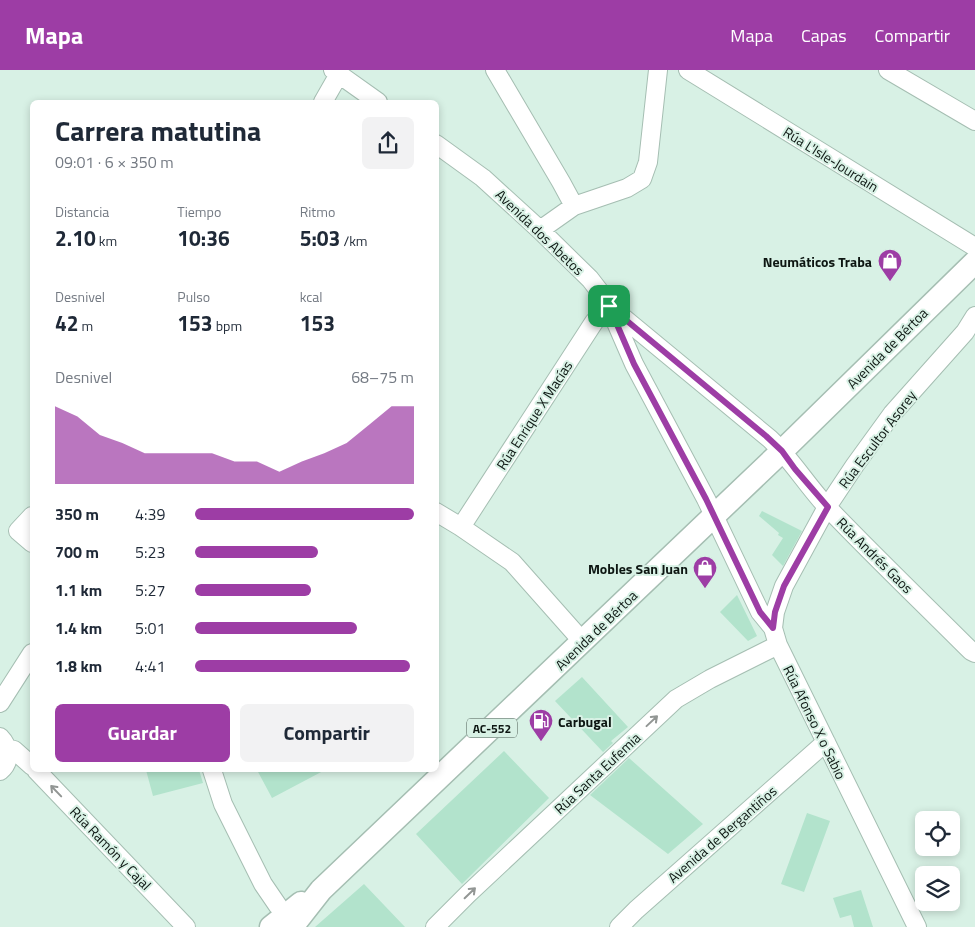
<!DOCTYPE html>
<html lang="es">
<meta charset="utf-8">
<style>
:root{--surface:#fff;--page:#f2f2f3;--text:#1f2937;--muted:#747a83;--accent:#9d3da5}
body{margin:0;font-family:"Titillium Web",sans-serif;background:var(--page);color:var(--text);height:100vh;display:flex;flex-direction:column;font-size:19px;white-space:nowrap}
*{box-sizing:border-box;margin:0}
p{font-size:16px;color:var(--muted)}
.icon{flex:none;width:28px;height:28px;fill:none;stroke:currentColor;stroke-width:2;stroke-linecap:round;stroke-linejoin:round}
.map{position:relative;flex:1;overflow:hidden}
.details{position:absolute;left:30px;top:30px;width:409px;height:672px;display:flex;flex-direction:column;background:var(--surface);border-radius:8px;box-shadow:0 2px 8px #0003}
.details>*{flex:none}
.tools{position:absolute;left:915px;top:741px;display:grid;gap:10px}
.tools a{display:grid;place-items:center;width:45px;height:45px;border-radius:8px;background:var(--surface);box-shadow:0 2px 8px #0003;font-size:25px}
.pin{position:absolute;display:grid;place-items:center;width:42px;height:42px;color:#fff;margin:-21px;border-radius:10px;box-shadow:0 2px 8px #0006}
.round{display:grid;place-items:center;flex:none;width:52px;height:52px;border-radius:8px;background:var(--page)}
.headline{display:flex;align-items:center;justify-content:space-between;height:85px;padding:0 25px}
h1{font-size:28px;font-weight:700;line-height:38px}
.figures{display:grid;grid-template-columns:repeat(3,1fr);gap:8px;height:85px;padding:5px 25px}
.figures div{display:grid;align-content:center}
.figures b{font-size:21px;font-weight:700}
.figures small{font-size:14px;font-weight:400}
.figures p{font-size:14px}
.chart{height:140px;padding:10px 25px}
.chart p{display:flex;justify-content:space-between}
.chart svg{width:100%;height:90px;margin-top:5px;fill:var(--accent);opacity:.7}
.primary-button{display:flex;gap:10px;margin-top:auto;padding:10px 25px}
.primary-button a{flex:1;height:58px;border-radius:8px;background:var(--accent);color:#fff;font-size:20px;font-weight:700;line-height:58px;text-align:center}
.primary-button a+a{background:var(--page);color:var(--text)}
ul{padding:0 25px;list-style:none;font-size:16px}
li{display:grid;grid-template-columns:80px 60px 1fr;align-items:center;height:38px}
li i{height:12px;border-radius:6px;background:var(--accent)}
header{display:flex;align-items:center;gap:30px;box-sizing:border-box;height:70px;padding:0 25px;background:var(--accent);color:#fff}
header strong{font-size:24px}
nav{display:flex;gap:28px;margin-inline-start:auto;font-size:18px}
.map>svg:first-child{display:block}
.building{fill:#b2e3cc}
.lines{fill:none;stroke-linecap:round;stroke-linejoin:round}
.minor-casing{stroke:#a5beb2;stroke-width:20}
.major-casing{stroke:#a5beb2;stroke-width:25}
.minor{stroke:#fff;stroke-width:18}
.major{stroke:#fff;stroke-width:22}
.oneway{stroke:#929694}
.route-casing{stroke:#fff;stroke-width:10}
.route{stroke:#9d3da5;stroke-width:6}
.labels{text-anchor:middle;dominant-baseline:central;stroke-width:4;stroke-linejoin:round;paint-order:stroke}
.shield{fill:#d8f1e5;stroke:#4a5851;stroke-width:1}
.shield-label{font-size:12px;font-weight:bold;fill:#0d1612}
.street-label{font-size:14px;fill:#0d1612;stroke:#d8f1e5}
.poi-label{font-size:14px;font-weight:bold;fill:#0d1612;stroke:#d8f1e5;text-anchor:end}
</style>
<header>
<strong>Mapa</strong>
<nav><a>Mapa</a><a>Capas</a><a>Compartir</a></nav>
</header>
<div class="map">
<svg width="975" height="857" viewBox="0 0 975 857">
<rect width="100%" height="100%" fill="#d8f1e5"/>
<path class="building" d="M762,441L802,461L783,496L772,485L783,468L778,465L779,463L759,446Z
M737,525L757,566L748,571L720,542Z
M582,607L628,657L611,671L613,673L603,682L555,631Z
M504,681L549,728L462,814L416,764Z
M629,688L703,754L668,784L590,725Z
M146,700H199L203,713L153,726Z
M257,700H325L272,728Z
M807,743L830,751L804,822L781,814Z
M364,814L405,857H315Z
M861,820L873,857H854L851,845L840,848L833,828Z"/>
<g class="lines">
<defs>
<path id="minor" d="M333,0L378,32
M495,0L561,112L574,136
M688,0L975,177
M888,0L975,51
M323,32L339,4
M436,74L483,108L540,160L590,209L600,222L609,236L770,369C792,390 808,417 829,439C875,487 924,534 971,581L975,583
M540,160L574,136L627,118L642,109L648,92L658,0
M611,241L634,294L706,429L760,542L773,558L778,575L917,857
M436,442L461,457L512,492L583,572
M32,446L18,461L32,473
M461,457L594,252L609,236
M773,558L775,542L784,516L827,437L855,395L892,344L965,262L975,246
M0,633L32,583
M0,667C10,677 11,692 0,701
M8,679L14,680L32,696
M36,700L186,857
M212,700L223,734L263,814L278,836
M435,857L468,824L676,629L710,609L778,575
M619,857L636,840L826,672"/>
<path id="major" d="M271,857L301,833
M292,857L321,820L782,381L975,192"/>
</defs>
<use href="#minor" class="minor-casing"/>
<use href="#major" class="major-casing"/>
<use href="#minor" class="minor"/>
<use href="#major" class="major"/>
</g>
<defs><path id="oneway-shaft" d="M-6 0H5M1.5-3L5.5 0L1.5 3" fill="none" stroke-width="1.6" stroke-linecap="round" stroke-linejoin="round" transform="scale(1.25)"/></defs>
<g class="oneway">
<use href="#oneway-shaft" transform="translate(652 651) rotate(-43)"/>
<use href="#oneway-shaft" transform="translate(56 721) rotate(-134)"/>
<use href="#oneway-shaft" transform="translate(470 823) rotate(-44)"/>
</g>
<g class="lines">
<defs>
<path id="route" d="M609,236L766,366L782,381L795,399L828,437L784,516L775,542L773,558L760,542L706,429L634,294Z"/>
</defs>
<use href="#route" class="route-casing"/>
<use href="#route" class="route"/>
</g>
<defs>
<symbol id="shop-pin" viewBox="-11 -11 22 30"><path d="M0 17L-7.5 6A9.5 9.5 0 1 1 7.5 6Z" fill="#9d3da5" stroke="#d8f1e5"/><path d="M-5-2.5h2.3a2.7 3.5 0 0 1 5.4 0H5L5.5 6h-11ZM-1.5-2.5h3a1.5 2.3 0 0 0-3 0Z" fill="#fff"/></symbol>
<symbol id="fuel-pin" viewBox="-11 -11 22 30"><path d="M0 17L-7.5 6A9.5 9.5 0 1 1 7.5 6Z" fill="#9d3da5" stroke="#d8f1e5"/><path d="M-5.5-6h7V0h2V4h1.3V-2.5L3-4.5l.8-.8L6-3V5H2.5V1h-1V6h-7ZM-4.2-4.7v3.2H.2V-4.7Z" fill="#fff"/></symbol>
</defs>
<g fill-rule="evenodd">
<use href="#shop-pin" x="876" y="177" width="28" height="38"/>
<use href="#shop-pin" x="691" y="484" width="28" height="38"/>
<use href="#fuel-pin" x="527" y="637" width="28" height="38"/>
</g>
<g class="labels">
<rect class="shield" x="467" y="648.5" width="50" height="19" rx="4"/>
<g class="shield-label">
<text x="492" y="658">AC-552</text>
</g>
<g class="street-label">
<text transform="translate(831 89) rotate(32)">Rúa L'Isle-Jourdain</text>
<text transform="translate(540 162) rotate(44)">Avenida dos Abetos</text>
<text transform="translate(887 278) rotate(-45)">Avenida de Bértoa</text>
<text transform="translate(534 345) rotate(-57)">Rúa Enrique X Macías</text>
<text transform="translate(877 369) rotate(-53)">Rúa Escultor Asorey</text>
<text transform="translate(875 485) rotate(45)">Rúa Andrés Gaos</text>
<text transform="translate(596 560) rotate(-44)">Avenida de Bértoa</text>
<text transform="translate(815 652) rotate(64)">Rúa Afonso X o Sabio</text>
<text transform="translate(597 703) rotate(-43)">Rúa Santa Eufemia</text>
<text transform="translate(722 764) rotate(-41)">Avenida de Bergantiños</text>
<text transform="translate(111 778) rotate(46)">Rúa Ramón y Cajal</text>
</g>
<g class="poi-label">
<text x="872" y="191">Neumáticos Traba</text>
<text x="688" y="498">Mobles San Juan</text>
<text x="558" y="651" text-anchor="start">Carbugal</text>
</g>
</g>
</svg>
<div class="tools">
<a><svg class="icon" aria-label="locate" viewBox="0 0 24 24"><circle cx="12" cy="12" r="6"/><path d="M12 2v4M12 18v4M2 12h4M18 12h4"/></svg></a>
<a><svg class="icon" aria-label="layers" viewBox="0 0 24 24"><path d="M12 4l9 5-9 5-9-5zM3 14l9 5 9-5"/></svg></a>
</div>
<div class="pin" style="left:609px;top:236px;background:#1e9e55"><svg class="icon" aria-label="arrive" viewBox="0 0 24 24"><path d="M6 21V4h12l-3 4 3 4H6"/></svg></div>
<section class="details">
<div class="headline"><div><h1>Carrera matutina</h1><p>09:01 · 6 × 350 m</p></div><a class="round"><svg class="icon" aria-label="share" viewBox="0 0 24 24"><path d="M12 15V3M7 8l5-5 5 5M5 13v7h14v-7"/></svg></a></div>
<div class="figures">
<div><p>Distancia</p><b>2.10<small> km</small></b></div>
<div><p>Tiempo</p><b>10:36</b></div>
<div><p>Ritmo</p><b>5:03<small> /km</small></b></div>
</div>
<div class="figures">
<div><p>Desnivel</p><b>42<small> m</small></b></div>
<div><p>Pulso</p><b>153<small> bpm</small></b></div>
<div><p>kcal</p><b>153</b></div>
</div>
<div class="chart"><p><span>Desnivel</span>68–75 m</p>
<svg viewBox="0 0 160 44" preserveAspectRatio="none"><path d="M0 44V6L10 11L20 20L30 24L40 29L50 29L60 29L70 29L80 33L90 33L100 38L110 33L120 29L130 24L140 15L150 6L160 6V44z"/></svg>
</div>
<ul>
<li><b>350 m</b>4:39<i style="width:100%"></i></li>
<li><b>700 m</b>5:23<i style="width:56%"></i></li>
<li><b>1.1 km</b>5:27<i style="width:53%"></i></li>
<li><b>1.4 km</b>5:01<i style="width:74%"></i></li>
<li><b>1.8 km</b>4:41<i style="width:98%"></i></li>
</ul>
<div class="primary-button"><a>Guardar</a><a>Compartir</a></div>
</section>
</div>
